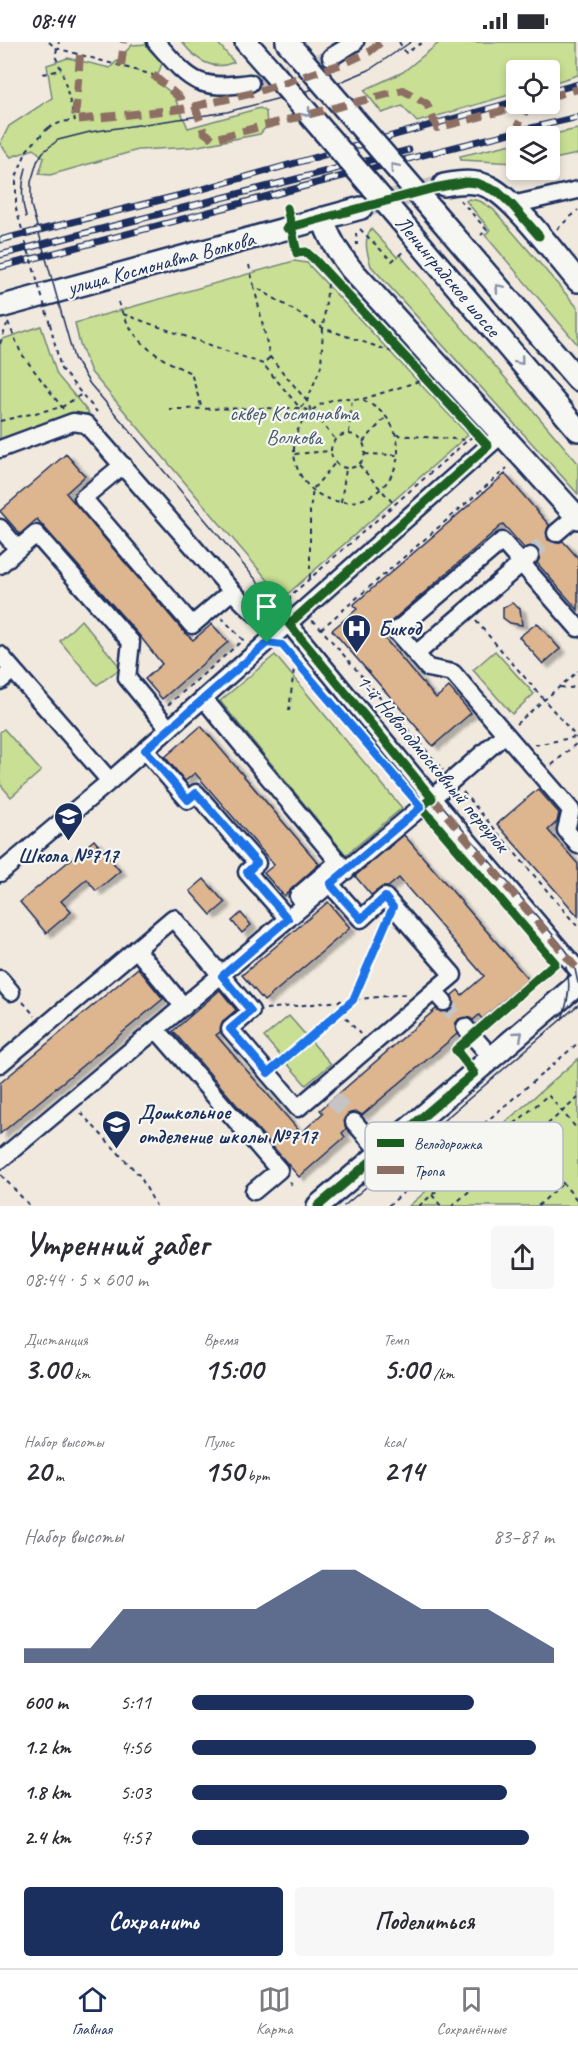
<!DOCTYPE html>
<html lang="ru">
<meta charset="utf-8">
<style>
:root{--surface:#fff;--page:#f7f7f7;--text:#2b2b33;--muted:#7c7c81;--line:#e1e1e2;--accent:#1b2f5e}
body{margin:0;font-family:Caveat,sans-serif;background:var(--page);color:var(--text);height:100vh;display:flex;flex-direction:column;font-size:22px;white-space:nowrap}
*{box-sizing:border-box;margin:0}
p{font-size:20px;color:var(--muted)}
.icon{flex:none;width:33px;height:33px;fill:none;stroke:currentColor;stroke-width:2;stroke-linecap:round;stroke-linejoin:round}
.map{position:relative;height:1164px;overflow:hidden}
.drawer{display:flex;flex-direction:column;background:var(--surface);flex:1}
.drawer>*{flex:none}
.controls{position:absolute;left:506px;top:18px;display:grid;gap:12px}
.controls a{display:grid;place-items:center;width:54px;height:54px;border-radius:6px;background:var(--surface);box-shadow:0 3px 9px #0003;font-size:30px}
.pin{position:absolute;display:grid;place-items:center;width:51px;height:51px;color:#fff;margin:-62px -26px;border-radius:50% 50% 50% 0;rotate:-45deg;box-shadow:0 0 6px #0007}
.pin .icon{rotate:45deg}
.round{display:grid;place-items:center;flex:none;width:63px;height:63px;border-radius:6px;background:var(--page)}
.overview{display:flex;align-items:center;justify-content:space-between;height:102px;padding:0 24px}
h1{font-size:33px;font-weight:700;line-height:45px}
.metrics{display:grid;grid-template-columns:repeat(3,1fr);gap:9px;height:102px;padding:6px 24px}
.metrics div{display:grid;align-content:center}
.metrics b{font-size:30px;font-weight:700}
.metrics small{font-size:16px;font-weight:400}
.metrics p{font-size:16px}
.chart{height:168px;padding:12px 24px}
.chart p{display:flex;justify-content:space-between}
.chart svg{width:100%;height:108px;margin-top:6px;fill:var(--accent);opacity:.7}
.primary-button{display:flex;gap:12px;margin-top:auto;padding:12px 24px}
.primary-button a{flex:1;height:69px;border-radius:6px;background:var(--accent);color:#fff;font-size:24px;font-weight:700;line-height:69px;text-align:center}
.primary-button a+a{background:var(--page);color:var(--text)}
ul{padding:0 24px;list-style:none;font-size:20px}
li{display:grid;grid-template-columns:96px 72px 1fr;align-items:center;height:45px}
li i{height:15px;border-radius:8px;background:var(--accent)}
.status{display:flex;justify-content:space-between;align-items:center;height:42px;padding:0 30px;background:var(--surface);direction:ltr}
.status svg{height:16px;fill:currentColor}
.tabs{display:flex;justify-content:space-around;align-items:center;height:84px;border-top:2px solid var(--line);background:var(--surface);font-size:16px;color:var(--muted)}
.tabs a{display:grid;justify-items:center;gap:3px}
.tabs .current{color:var(--accent)}
.map>svg:first-child{display:block}
.green{fill:#c9df94;stroke:#728779;stroke-width:1.5}
.building{fill:#ddb58e;stroke:#1b2f5e;stroke-width:1.5;filter:url(#shadow)}
.lines{fill:none;stroke-linecap:round;stroke-linejoin:round}
.minor-tunnel{stroke:#c6c4c4;stroke-width:16;stroke-dasharray:16 8;stroke-linecap:butt}
.major-tunnel{stroke:#c6c4c4;stroke-width:21;stroke-dasharray:21 10;stroke-linecap:butt}
.minor-casing{stroke:#1b2f5e;stroke-width:21}
.major-casing{stroke:#1b2f5e;stroke-width:26}
.path{stroke:#1b2f5e;stroke-width:2;stroke-dasharray:4.5 4.5;stroke-linecap:butt}
.minor{stroke:#f6f6f2;stroke-width:16}
.major{stroke:#f6f6f2;stroke-width:21}
.tram{stroke:#1b2f5e;stroke-width:1.5}
.rail-casing{stroke:#1b2f5e;stroke-width:7}
.rail{stroke:#f6f6f2;stroke-width:4.5;stroke-dasharray:14;stroke-linecap:butt}
.major-bridge-casing{stroke:#1b2f5e;stroke-width:26;stroke-linecap:butt}
.path-bridge{stroke:#1b2f5e;stroke-width:2;stroke-dasharray:4.5 4.5;stroke-linecap:butt}
.major-bridge{stroke:#f6f6f2;stroke-width:21}
.quiet{stroke:#8d6e63;stroke-width:8;stroke-dasharray:15 8;stroke-linecap:butt}
.cycleway-casing{stroke:#f6f6f2;stroke-width:13}
.cycleway{stroke:#1b5e20;stroke-width:9}
.oneway{stroke:#8892a8}
.route-casing{stroke:#fff;stroke-width:12}
.route{stroke:#1a73e8;stroke-width:8}
.labels{text-anchor:middle;dominant-baseline:central;stroke-width:4.5;stroke-linejoin:round;paint-order:stroke}
.street-label{font-size:21px;fill:#1b2f5e;stroke:#f6f6f2}
.park-label{font-size:21px;fill:#465b6c;stroke:#f6f6f2}
.poi-label{font-size:21px;font-weight:bold;fill:#1b2f5e;stroke:#f6f6f2;text-anchor:start}
.key{fill:#f6f6f2;stroke:#b4bac6;stroke-width:1.5}
.key-label{font-size:16px;fill:#1b2f5e}
</style>
<div class="status"><b>08:44</b><svg viewBox="0 0 49 12"><path d="M0 12V9h3v3zM5 12V6h3v6zM10 12V3h3v9zM15 12V0h3v12zM26 1h20v11H26zM47 4h2v5h-2z"/></svg></div>
<div class="map">
<svg width="578" height="1164" viewBox="0 0 578 1164">
<defs>
<filter id="shadow"><feDropShadow dx="6" dy="4" stdDeviation="1.5" flood-color="#0004"/></filter>
</defs>
<rect width="100%" height="100%" fill="#f1e9de"/>
<filter id="ink" filterUnits="userSpaceOnUse"><feTurbulence type="fractalNoise" baseFrequency=".0167" numOctaves="2"/><feDisplacementMap in="SourceGraphic" scale="12" xChannelSelector="R" yChannelSelector="G"/><feConvolveMatrix kernelMatrix="1 2 1 2 8 2 1 2 1" color-interpolation-filters="sRGB"/></filter>
<g filter="url(#ink)">
<path class="green" d="M182,0H217L234,20C212,30 196,18 182,0Z
M440,0H578V33L549,42V28H516V51L417,80L402,64L382,71L364,48L403,30Z
M148,2L163,18L156,39L173,52L188,86L260,66L266,70L267,84L260,92L193,105L138,108L50,133L39,132L44,116L34,107L11,115L0,102L9,84L52,56L47,23L68,16L110,26L132,3Z
M578,87V112L549,118V94H544Z
M516,101V121L461,118L460,114Z
M469,157L480,159L493,167L578,266V303L485,193L490,188L466,159Z
M371,187L397,215L400,213L578,421V452L371,224C367,211 363,198 371,187Z
M294,219L307,221L468,393L283,556L91,330L79,299L75,281Z
M41,284L57,333L89,371L0,402V298Z
M81,578L121,626L97,643L60,599Z
M495,609L534,652L512,672L473,628Z
M275,613L402,766L346,813L220,659Z
M4,687L41,729L11,755L0,742V690Z
M289,974L331,1022L306,1043L264,995Z
M578,1017V1164H409Z"/>
<path class="building" d="M66,412L85,434L66,451L184,590L193,598L212,582L228,600L162,657L145,637L162,622L139,593L37,477L20,492L0,469Z
M505,432L549,483L546,492L548,498L557,501L563,499L578,516V568L537,521L540,513L538,508L533,504L524,506L503,482L379,590L436,656L449,645L471,671L433,704L332,588L357,567L353,563Z
M512,561L520,567L522,583L510,581L503,576V566Z
M537,581L560,607L543,622L519,595Z
M201,684L319,822L284,854L264,831L274,823L252,797L195,731L185,739L165,715Z
M538,747L559,771L557,780L548,788L578,822V874L497,782Z
M404,793L528,937L482,977L479,973L473,978L468,975L459,977L455,982L457,992L362,1073L357,1070L348,1072L344,1077L346,1087L342,1091L345,1095L299,1135L173,989L220,948L236,968L223,979L220,990L216,993L301,1091L323,1071L320,1068L436,967L441,970L451,968L454,963L452,953L458,948L462,953L484,934L399,836L388,845H382L371,853L355,834Z
M94,798L120,829L96,849L87,837L61,859L71,870L46,891L20,860Z
M204,837L225,861L211,873L190,849Z
M328,860L350,886L264,959L242,933Z
M241,871L251,883L242,891L232,879Z
M138,926L163,957L0,1092V1041Z"/>
<g class="lines">
<path class="minor-tunnel" d="M250,41L331,15
M530,513L556,491
M444,960L465,985
M333,1056L354,1080"/>
<path class="major-tunnel" d="M361,166L444,143"/>
<defs>
<path id="minor" d="M156,0C190,38 196,49 250,41
M331,15L355,0
M512,163L578,148
M0,407L73,380L86,382L232,549C248,565 264,586 289,582
M123,423L83,456L192,583L232,549
M0,486L18,507L36,492L131,600L127,636L169,687
M556,491L576,474
M0,523L18,507
M289,582L432,756L578,928
M578,586L502,499L396,589L428,626L453,631L571,768L566,788L578,803
M416,612L530,514
M0,613L13,628
M0,639L13,628L110,739L502,392
M204,657L346,829
M145,708L188,758L196,751L257,821L247,830L288,877
M0,831L110,739
M330,842L361,877L385,855L453,933L434,949L444,960
M298,854L338,820
M136,907L184,965
M0,937L11,950
M465,985L492,1016
M157,988L279,1128L254,1149
M0,1022L173,876L251,969L230,987L298,1066L434,949
M354,1080L381,1111
M0,1118L432,756L505,692"/>
<path id="major" d="M246,0L269,26
M287,0L301,16
M444,143C459,140 475,138 489,145C514,156 558,216 578,239
M433,169L578,338
M323,176C328,196 339,211 351,227L578,476
M401,179L578,388
M0,265L361,166
M318,1164L578,942"/>
</defs>
<use href="#minor" class="minor-casing"/>
<use href="#major" class="major-casing"/>
<path class="path" d="M49,0L56,6L153,33
M399,0L406,11L423,0
M43,32L61,28
M48,86L62,80L75,78C68,57 65,32 55,14L59,0
M460,158L487,188L481,193
M360,187L392,219L404,209
M557,187L578,168
M356,191L357,203
M249,223L254,244L323,286L404,314
M329,233L323,286L321,324L307,359L311,369L335,397
M254,244L270,315L307,359L300,366L263,322
M118,260C133,300 153,314 191,331L202,367
M123,272L263,322L270,315
M8,280L21,311L64,368
M50,282L61,327L97,370
M0,302L7,282
M294 408a52 52 0 1 1 104 0a52 52 0 1 1-104 0Z
M363,357L426,337
M169,367L300,366L311,369
M0,379L62,365L82,352
M349,391L352,355
M331 409a17 17 0 1 1 34 0a17 17 0 1 1-34 0Z
M397,393L468,398
M363,400L387,374
M295,412L330,409
M365,412L398,413
M359,423L394,462
M341,460L346,427
M310,536V469L313,447L335,421
M290,559V554L476,391
M312,579L316,581L443,728
M476,579L578,697
M321,587L507,426
M284,605L335,664
M560,645L571,646L578,643
M168,663L243,598L222,576
M289,669L295,618
M516,682L578,629
M535,703L576,695
M552,723L578,700
M463,750L578,885
M23,960L35,974
M266,967L406,952
M340,969L360,992
M456,1008L463,1017
M280,1021L353,958L386,881
M81,1071L140,1134L156,1164
M527,1099L578,1159
M511,1113L534,1142L551,1127
M1,1133L30,1164
M289,1139L294,1146
M432,1153L441,1164
M388,1164L578,1001
M419,1164L548,1053L578,1088
M452,1164L578,1056
M538,1164L563,1141"/>
<use href="#minor" class="minor"/>
<use href="#major" class="major"/>
<path class="tram" d="M411,0L369,28L340,40L227,70L90,90L58,98L43,110L37,120L31,140V163L74,316L90,342L286,573L434,754L565,907L573,918L578,941
M26,126C21,143 21,158 26,175
M562,977C568,960 572,942 566,925
M344,1164L578,963"/>
<defs>
<path id="rail" d="M549,50L578,42
M0,198L185,152L516,59
M0,213L409,108
M0,225C193,176 384,120 578,75"/>
</defs>
<use href="#rail" class="rail-casing"/>
<use href="#rail" class="rail"/>
<defs>
<path id="major-bridge" d="M301,16L433,169
M269,26L401,179"/>
</defs>
<use href="#major-bridge" class="major-bridge-casing"/>
<path class="path-bridge" d="M48,86L27,108L16,135V167L50,282"/>
<use href="#major-bridge" class="major-bridge"/>
<path class="quiet" d="M80,13L75,78L182,67L249,52L345,21L369,10L381,0
M121,24L124,0
M153,33L180,56L182,67
M549,55L578,47
M195,64L204,90L213,97L403,48L427,62L437,86L528,62
M520,94L519,81L529,62
M432,756L578,928"/>
<defs>
<path id="cycleway" d="M287,166L297,211L306,210L315,218L488,404L289,582L432,756L421,765L555,921L456,1008L474,1031L318,1164
M287,186L434,146L466,140L477,141L498,150L512,163L539,194"/>
</defs>
<use href="#cycleway" class="cycleway-casing"/>
<use href="#cycleway" class="cycleway"/>
</g>
<defs><path id="oneway-chevron" d="M-2-3.5L2.5 0L-2 3.5" fill="none" stroke-width="1.6" stroke-linecap="round" stroke-linejoin="round" transform="scale(1.5)"/></defs>
<g class="oneway">
<use href="#oneway-chevron" transform="translate(307 71) rotate(49)"/>
<use href="#oneway-chevron" transform="translate(394 125) rotate(-131)"/>
<use href="#oneway-chevron" transform="translate(499 246) rotate(-131)"/>
<use href="#oneway-chevron" transform="translate(520 319) rotate(50)"/>
<use href="#oneway-chevron" transform="translate(519 993) rotate(-41)"/>
</g>
</g>
<g class="lines" filter="url(#ink)">
<defs>
<path id="route" d="M267,601L282,603L421,765L330,842L361,877L385,855L393,865L353,958L268,1031L230,987L251,969L222,934L288,877L247,830L257,821L196,751L188,758L145,708Z"/>
</defs>
<use href="#route" class="route-casing"/>
<use href="#route" class="route"/>
</g>
<defs>
<symbol id="hospital-pin" viewBox="-11 -11 22 30"><path d="M0 17L-7.5 6A9.5 9.5 0 1 1 7.5 6Z" fill="#1b2f5e" stroke="#f6f6f2"/><path d="M-5-5h3v3.5h4V-5h3V5h-3V1.5h-4V5h-3Z" fill="#fff"/></symbol>
<symbol id="school-pin" viewBox="-11 -11 22 30"><path d="M0 17L-7.5 6A9.5 9.5 0 1 1 7.5 6Z" fill="#1b2f5e" stroke="#f6f6f2"/><path d="M0-5L7-2L0 1L-7-2ZM-4 1L0 2.5L4 1V4Q0 6-4 4Z" fill="#fff"/></symbol>
</defs>
<g fill-rule="evenodd">
<use href="#hospital-pin" x="340" y="570" width="33" height="45"/>
<use href="#school-pin" x="52" y="758" width="33" height="45"/>
<use href="#school-pin" x="100" y="1066" width="33" height="45"/>
</g>
<g class="labels">
<g class="street-label">
<text transform="translate(161 221) rotate(-15)">улица Космонавта Волкова</text>
<text transform="translate(448 234) rotate(50)">Ленинградское шоссе</text>
<text transform="translate(433 721) rotate(50)">1-й Новоподмосковный переулок</text>
</g>
<g class="park-label">
<text x="294" y="371">сквер Космонавта<tspan x="294" dy="24">Волкова</tspan></text>
</g>
<g class="poi-label">
<text x="378" y="586">Бикод</text>
<text x="68" y="813" text-anchor="middle">Школа №717</text>
<text x="138" y="1070">Дошкольное<tspan x="138" dy="24">отделение школы №717</tspan></text>
</g>
</g>
<rect x="365" y="1080" width="198" height="69" rx="9" class="key"/>
<rect x="377" y="1097" width="27" height="8" fill="#1b5e20"/>
<rect x="377" y="1124" width="27" height="8" fill="#8d6e63"/>
<g class="key-label">
<text x="414" y="1107">Велодорожка</text>
<text x="414" y="1134">Тропа</text>
</g>
</svg>
<div class="controls">
<a><svg class="icon" aria-label="locate" viewBox="0 0 24 24"><circle cx="12" cy="12" r="6"/><path d="M12 2v4M12 18v4M2 12h4M18 12h4"/></svg></a>
<a><svg class="icon" aria-label="layers" viewBox="0 0 24 24"><path d="M12 4l9 5-9 5-9-5zM3 14l9 5 9-5"/></svg></a>
</div>
<div class="pin" style="left:267px;top:601px;background:#1e9e55"><svg class="icon" aria-label="arrive" viewBox="0 0 24 24"><path d="M6 21V4h12l-3 4 3 4H6"/></svg></div>
</div>
<section class="drawer">
<div class="overview"><div><h1>Утренний забег</h1><p>08:44 · 5 × 600 m</p></div><a class="round"><svg class="icon" aria-label="share" viewBox="0 0 24 24"><path d="M12 15V3M7 8l5-5 5 5M5 13v7h14v-7"/></svg></a></div>
<div class="metrics">
<div><p>Дистанция</p><b>3.00<small> km</small></b></div>
<div><p>Время</p><b>15:00</b></div>
<div><p>Темп</p><b>5:00<small> /km</small></b></div>
</div>
<div class="metrics">
<div><p>Набор высоты</p><b>20<small> m</small></b></div>
<div><p>Пульс</p><b>150<small> bpm</small></b></div>
<div><p>kcal</p><b>214</b></div>
</div>
<div class="chart"><p><span>Набор высоты</span>83–87 m</p>
<svg viewBox="0 0 160 44" preserveAspectRatio="none"><path d="M0 44V38L10 38L20 38L30 22L40 22L50 22L60 22L70 22L80 14L90 6L100 6L110 14L120 22L130 22L140 22L150 30L160 38V44z"/></svg>
</div>
<ul>
<li><b>600 m</b>5:11<i style="width:78%"></i></li>
<li><b>1.2 km</b>4:56<i style="width:95%"></i></li>
<li><b>1.8 km</b>5:03<i style="width:87%"></i></li>
<li><b>2.4 km</b>4:57<i style="width:93%"></i></li>
</ul>
<div class="primary-button"><a>Сохранить</a><a>Поделиться</a></div>
</section>
<nav class="tabs">
<a class="current"><svg class="icon" aria-label="home" viewBox="0 0 24 24"><path d="M3 11l9-7 9 7M6 9v11h12V9"/></svg>Главная</a>
<a><svg class="icon" aria-label="map" viewBox="0 0 24 24"><path d="M3 6l6-2 6 2 6-2v14l-6 2-6-2-6 2zM9 4v14M15 6v14"/></svg>Карта</a>
<a><svg class="icon" aria-label="saved" viewBox="0 0 24 24"><path d="M7 4h10v16l-5-4-5 4z"/></svg>Сохранённые</a>
</nav>
